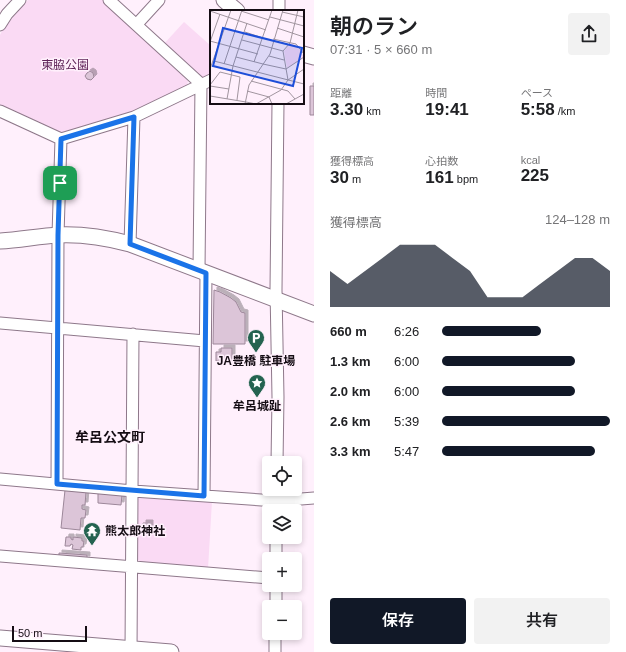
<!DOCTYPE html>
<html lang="ja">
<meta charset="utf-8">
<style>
:root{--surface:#fff;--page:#f2f2f2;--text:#202124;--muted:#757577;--accent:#111827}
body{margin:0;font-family:Arial,"Noto Sans JP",sans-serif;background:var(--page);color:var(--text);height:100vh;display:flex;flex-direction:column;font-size:15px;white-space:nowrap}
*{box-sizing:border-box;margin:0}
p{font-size:13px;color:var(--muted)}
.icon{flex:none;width:22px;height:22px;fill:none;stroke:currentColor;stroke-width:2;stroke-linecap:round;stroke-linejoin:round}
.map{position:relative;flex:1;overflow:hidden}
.sheet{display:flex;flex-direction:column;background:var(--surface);width:312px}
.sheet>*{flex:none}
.buttons{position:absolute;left:262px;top:456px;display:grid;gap:8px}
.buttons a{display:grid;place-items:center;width:40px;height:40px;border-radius:4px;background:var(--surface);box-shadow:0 2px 6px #0003;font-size:20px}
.scale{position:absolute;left:12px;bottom:10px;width:75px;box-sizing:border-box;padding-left:4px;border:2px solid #150d14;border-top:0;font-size:11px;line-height:14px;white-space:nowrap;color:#150d14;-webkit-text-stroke:3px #fff0fc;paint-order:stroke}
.pin{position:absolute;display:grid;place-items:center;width:34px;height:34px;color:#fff;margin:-17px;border-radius:8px;box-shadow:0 2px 6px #0006}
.round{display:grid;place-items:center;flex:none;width:42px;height:42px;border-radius:4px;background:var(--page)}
.summary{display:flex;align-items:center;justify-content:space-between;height:68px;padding:0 16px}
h1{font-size:22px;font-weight:600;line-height:30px}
.figures{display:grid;grid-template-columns:repeat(3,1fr);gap:6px;height:68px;padding:4px 16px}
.figures div{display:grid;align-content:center}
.figures b{font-size:17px;font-weight:600}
.figures small{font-size:11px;font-weight:400}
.figures p{font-size:11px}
.chart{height:112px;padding:8px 16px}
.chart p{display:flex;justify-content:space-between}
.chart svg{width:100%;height:72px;margin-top:4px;fill:var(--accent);opacity:.7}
.primary-button{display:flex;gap:8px;margin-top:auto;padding:8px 16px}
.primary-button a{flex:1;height:46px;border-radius:4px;background:var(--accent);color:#fff;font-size:16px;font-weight:600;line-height:46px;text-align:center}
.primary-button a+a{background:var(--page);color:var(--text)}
ul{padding:0 16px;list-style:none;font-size:13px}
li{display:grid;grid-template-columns:64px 48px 1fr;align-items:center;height:30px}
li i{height:10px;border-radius:5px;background:var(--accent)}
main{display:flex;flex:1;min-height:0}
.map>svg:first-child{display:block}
.green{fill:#fadaf4}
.building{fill:#dcc5d8;stroke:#9c8799;filter:url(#shadow)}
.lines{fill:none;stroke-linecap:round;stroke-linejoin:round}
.street-casing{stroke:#8e788a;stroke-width:13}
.secondary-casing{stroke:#8e788a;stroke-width:17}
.street{stroke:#fff;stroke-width:11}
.secondary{stroke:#fff;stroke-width:15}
.route-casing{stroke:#fff;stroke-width:8}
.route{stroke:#1a73e8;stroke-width:5}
.labels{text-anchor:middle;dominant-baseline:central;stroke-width:3;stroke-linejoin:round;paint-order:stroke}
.park-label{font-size:12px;fill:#602459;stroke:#fff0fc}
.poi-label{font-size:12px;font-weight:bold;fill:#150d14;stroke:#fff0fc}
.quarter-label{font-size:14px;font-weight:bold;fill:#150d14;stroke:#fff0fc}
.inset-road{fill:none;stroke:#a1959f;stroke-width:1}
.view{fill:#1d4ed8;fill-opacity:0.15;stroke:#1d4ed8;stroke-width:2}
.inset-edge{fill:none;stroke:#150d14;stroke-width:2}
</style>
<main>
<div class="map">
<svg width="314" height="652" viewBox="0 0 314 652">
<defs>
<filter id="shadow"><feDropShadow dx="3" dy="-3" stdDeviation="0" flood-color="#0004"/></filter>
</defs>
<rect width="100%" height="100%" fill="#fff0fc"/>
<path class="green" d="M28,0H103L188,81L187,87L140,110L61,135L0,107V35L3,29Z
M184,22L211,46V75L201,79L163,45Z
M141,496L212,501L208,569L143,564L138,560V498Z"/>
<path class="building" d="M90,71L93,73L94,77L91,80L87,79L85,76L87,73Z
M310,86H314V115H310Z
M214,290L220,292L231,298L236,302L241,312L245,313V344H213Z
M221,348H232V361H216V352H221Z
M65,490L86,492L85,505H82V509L86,510L85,518H81L80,530L61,528Z
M98,493L122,495L121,505L98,503Z
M143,523H150V530H143Z
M66,537H71V539L73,540V537L82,538V541H84L83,547H81V550L72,549L73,545L71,544L70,546H65Z
M59,553L87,555V559L59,557Z"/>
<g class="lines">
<defs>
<path id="street" d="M109,0L201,84L199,270
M279,11V0
M137,24L159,0
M0,25L7,14L20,0
M0,111L61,139L134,117L211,80
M130,244L134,117
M0,323L205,341
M277,463L278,397L276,290L278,103
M0,479L133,491L276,501L314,498
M57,483L58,235L61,139
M204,496L206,273
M276,511V489
M0,556L269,578
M276,559V537
M276,607V585
M131,652L133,334
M275,652V633"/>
<path id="secondary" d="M224,0L237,11
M303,54L314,57
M0,241C20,240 39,236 59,235C83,234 107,238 130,244L314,314
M0,638L171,652"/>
</defs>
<use href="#street" class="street-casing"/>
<use href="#secondary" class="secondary-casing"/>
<use href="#street" class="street"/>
<use href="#secondary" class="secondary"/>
</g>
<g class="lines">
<defs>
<path id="route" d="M134,117L130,244L206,273L204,496L57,484L58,235L61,139Z"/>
</defs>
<use href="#route" class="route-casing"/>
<use href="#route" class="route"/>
</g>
<defs>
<symbol id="parking-pin" viewBox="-11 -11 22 30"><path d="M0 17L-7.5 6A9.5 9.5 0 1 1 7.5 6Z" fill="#246350" stroke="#fff0fc"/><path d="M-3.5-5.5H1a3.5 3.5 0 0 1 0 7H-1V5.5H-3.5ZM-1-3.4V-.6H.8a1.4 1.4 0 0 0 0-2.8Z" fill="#fff"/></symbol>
<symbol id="sight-pin" viewBox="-11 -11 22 30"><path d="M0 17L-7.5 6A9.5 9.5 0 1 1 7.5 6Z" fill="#246350" stroke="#fff0fc"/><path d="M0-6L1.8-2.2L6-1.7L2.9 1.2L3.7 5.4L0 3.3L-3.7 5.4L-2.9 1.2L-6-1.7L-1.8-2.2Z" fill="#fff"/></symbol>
<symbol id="temple-pin" viewBox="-11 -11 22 30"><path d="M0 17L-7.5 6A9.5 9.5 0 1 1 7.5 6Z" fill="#246350" stroke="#fff0fc"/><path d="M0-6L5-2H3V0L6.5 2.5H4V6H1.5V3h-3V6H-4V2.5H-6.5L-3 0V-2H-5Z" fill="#fff"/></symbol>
</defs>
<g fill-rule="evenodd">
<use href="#parking-pin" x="246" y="328" width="20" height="27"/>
<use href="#sight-pin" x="247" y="373" width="20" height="27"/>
<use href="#temple-pin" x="82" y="521" width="20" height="27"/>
</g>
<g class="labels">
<g class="park-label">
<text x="65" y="65">東脇公園</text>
</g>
<g class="poi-label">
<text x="256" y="361">JA豊橋 駐車場</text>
<text x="257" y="406">牟呂城趾</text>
<text x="105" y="531" text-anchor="start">熊太郎神社</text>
</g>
<g class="quarter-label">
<text x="110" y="437">牟呂公文町</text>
</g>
</g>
<g transform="translate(210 10)">
<rect width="94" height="94" fill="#fff0fc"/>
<path d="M80,33L87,36L94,47L77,58L74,41Z" fill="#fadaf4"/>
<path class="inset-road" d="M0,1L56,20M31,1L59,10M72,2L94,7M60,7L94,16M67,18L94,27M35,22L53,28M63,29L86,34L94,44M32,30L73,41M0,31L48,44M0,32L10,4M59,46L74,50M26,47L53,54M4,51L94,74M44,52L62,0M14,54L32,0M53,54L76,59L94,47M0,59L21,0M78,70L73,41L80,33L88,0M41,71L78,81L85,89M0,75L10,62L30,67L27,90M0,76L19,79M37,81L59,87L62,94M0,86L36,92M17,89L23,56L37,13M36,92L46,94L71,80L78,70L94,59M35,94L39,75L60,44L73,0M76,94L94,84"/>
<path class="view" d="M13,18L92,38L83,76L3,56Z"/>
<rect width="94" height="94" class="inset-edge"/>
</g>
</svg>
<div class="buttons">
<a><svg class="icon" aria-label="locate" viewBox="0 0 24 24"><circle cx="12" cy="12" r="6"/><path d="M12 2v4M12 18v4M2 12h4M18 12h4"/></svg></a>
<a><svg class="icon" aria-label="layers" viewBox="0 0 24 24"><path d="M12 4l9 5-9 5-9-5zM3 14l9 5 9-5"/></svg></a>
<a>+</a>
<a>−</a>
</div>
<div class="scale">50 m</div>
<div class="pin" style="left:60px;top:183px;background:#1e9e55"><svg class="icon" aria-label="arrive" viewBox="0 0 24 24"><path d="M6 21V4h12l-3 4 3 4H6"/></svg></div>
</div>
<section class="sheet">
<div class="summary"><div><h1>朝のラン</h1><p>07:31 · 5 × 660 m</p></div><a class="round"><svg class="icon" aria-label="share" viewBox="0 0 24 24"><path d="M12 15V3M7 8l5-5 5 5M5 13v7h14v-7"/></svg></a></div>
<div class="figures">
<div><p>距離</p><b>3.30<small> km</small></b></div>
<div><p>時間</p><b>19:41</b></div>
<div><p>ペース</p><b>5:58<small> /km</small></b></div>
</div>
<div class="figures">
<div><p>獲得標高</p><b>30<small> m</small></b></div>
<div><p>心拍数</p><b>161<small> bpm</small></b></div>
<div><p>kcal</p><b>225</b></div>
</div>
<div class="chart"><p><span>獲得標高</span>124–128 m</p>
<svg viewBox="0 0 160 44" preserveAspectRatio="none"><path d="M0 44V22L10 30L20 22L30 14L40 6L50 6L60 6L70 14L80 22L90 38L100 38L110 38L120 30L130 22L140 14L150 14L160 22V44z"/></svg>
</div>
<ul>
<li><b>660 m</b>6:26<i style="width:59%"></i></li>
<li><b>1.3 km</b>6:00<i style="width:79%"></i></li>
<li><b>2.0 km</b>6:00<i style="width:79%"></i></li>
<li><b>2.6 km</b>5:39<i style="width:100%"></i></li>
<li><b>3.3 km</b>5:47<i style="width:91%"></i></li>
</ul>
<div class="primary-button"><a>保存</a><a>共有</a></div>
</section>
</main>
